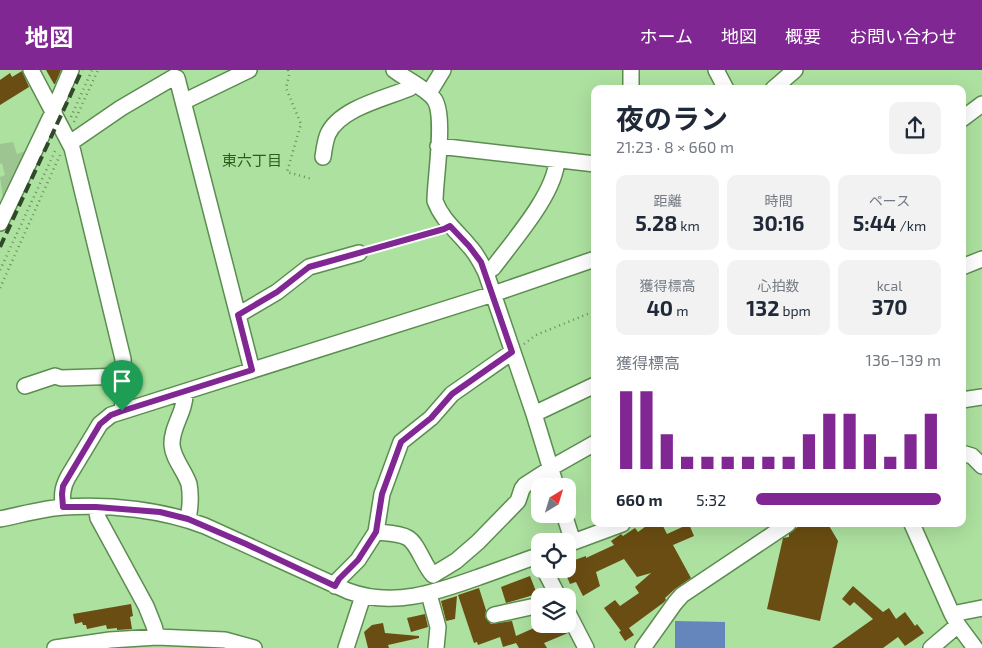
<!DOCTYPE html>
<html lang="ja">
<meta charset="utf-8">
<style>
:root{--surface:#fff;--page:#f2f2f3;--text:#1f2937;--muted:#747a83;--accent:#802794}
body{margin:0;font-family:"Exo 2","Noto Sans JP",sans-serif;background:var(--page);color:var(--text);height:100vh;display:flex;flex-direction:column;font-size:19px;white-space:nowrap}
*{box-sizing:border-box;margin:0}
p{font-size:16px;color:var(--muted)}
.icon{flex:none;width:28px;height:28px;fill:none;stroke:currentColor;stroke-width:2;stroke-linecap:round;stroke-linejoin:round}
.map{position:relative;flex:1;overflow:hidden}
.sheet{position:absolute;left:591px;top:15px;width:375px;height:442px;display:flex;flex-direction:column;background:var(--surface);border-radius:10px;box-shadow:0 5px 20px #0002}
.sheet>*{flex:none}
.needle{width:32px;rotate:38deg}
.buttons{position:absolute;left:531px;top:408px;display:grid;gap:10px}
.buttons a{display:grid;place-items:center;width:45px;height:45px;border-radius:10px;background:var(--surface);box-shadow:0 5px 20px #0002;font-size:25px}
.pin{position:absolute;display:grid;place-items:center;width:42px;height:42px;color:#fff;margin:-51px -21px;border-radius:50% 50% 50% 0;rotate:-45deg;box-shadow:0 0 5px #0007}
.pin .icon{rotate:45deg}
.round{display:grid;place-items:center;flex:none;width:52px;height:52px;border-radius:10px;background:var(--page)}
.overview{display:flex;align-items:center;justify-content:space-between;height:85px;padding:0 25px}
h1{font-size:28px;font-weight:700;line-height:38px}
.metrics{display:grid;grid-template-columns:repeat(3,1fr);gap:8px;height:85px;padding:5px 25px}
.metrics div{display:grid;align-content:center;border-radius:10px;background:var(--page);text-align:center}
.metrics b{font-size:21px;font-weight:700}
.metrics small{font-size:14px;font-weight:400}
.metrics p{font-size:14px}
.chart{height:140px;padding:10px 25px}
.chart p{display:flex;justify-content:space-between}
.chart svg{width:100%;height:90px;margin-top:5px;stroke:var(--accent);stroke-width:6}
ul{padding:0 25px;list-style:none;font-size:16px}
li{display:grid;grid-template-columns:80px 60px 1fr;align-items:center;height:38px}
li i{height:12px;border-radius:6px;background:var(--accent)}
header{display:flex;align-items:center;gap:30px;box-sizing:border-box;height:70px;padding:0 25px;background:var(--accent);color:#fff}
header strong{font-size:24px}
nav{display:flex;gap:28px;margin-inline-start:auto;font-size:18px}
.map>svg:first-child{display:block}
.green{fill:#9cc592}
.water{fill:#6486bc}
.building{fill:#6a4d12}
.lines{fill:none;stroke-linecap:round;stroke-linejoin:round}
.minor-casing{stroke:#5c8d50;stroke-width:18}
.path{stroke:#668c5d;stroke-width:2.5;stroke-dasharray:1 4;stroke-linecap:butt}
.minor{stroke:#fff;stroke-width:15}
.rail{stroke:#2f4929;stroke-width:4;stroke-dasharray:10 5;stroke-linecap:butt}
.route-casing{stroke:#fff;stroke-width:10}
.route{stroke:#802794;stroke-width:6}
.labels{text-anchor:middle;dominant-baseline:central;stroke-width:5;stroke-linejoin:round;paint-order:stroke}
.neighbourhood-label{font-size:15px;fill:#2d5c21;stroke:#ade1a0}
</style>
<header>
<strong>地図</strong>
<nav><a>ホーム</a><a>地図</a><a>概要</a><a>お問い合わせ</a></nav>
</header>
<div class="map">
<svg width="982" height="578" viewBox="0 0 982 578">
<rect width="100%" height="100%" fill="#ade1a0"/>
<path class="green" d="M13,72L17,84L28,80L6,130L3,129L0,107L5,105L2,93L0,94V74Z"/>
<path class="water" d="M675,551L725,552V578H675Z"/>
<path class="building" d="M46,0H61L55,14H54Z
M22,1L29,17L0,35V10L10,3L12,7Z
M649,454H662L667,464L689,454L694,466L673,475L691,508L675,519L665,528L666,530L663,533L629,558L634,565L625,571L619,562L621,561L604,538L615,530L620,536L639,523L635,517L651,503L637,507L624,489L596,502L600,516L583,526L576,512L570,514L565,502L571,499L569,492L586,486V488L614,475L611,471L621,464L623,466L635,458L638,462Z
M801,454H828L838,471L820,551L767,539L783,468L789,467V464Z
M530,506L537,524L506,533L501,517Z
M853,516L883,542L889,538L896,549L905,542L915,556L917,554L924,563L905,576L898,567L883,578H832L873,549L854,532L850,536L842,529Z
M479,518L486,540L485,547L491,554L512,551L516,566L543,554H563L568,563L544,573L547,578H519L516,573L503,577L500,567L478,575L477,572L474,573L458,525Z
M457,526L455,549L446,551L441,531Z
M131,534L133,546L130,547L132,559L117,560V558L107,559L106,555L87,559L86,555H83L82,552L75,554L73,544Z
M425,544L428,557L411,562L407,548Z
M383,553L385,563L419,566V568L388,575L389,578H368L364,562L372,555Z"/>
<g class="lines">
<defs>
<path id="minor" d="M31,0L72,78L123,289L124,319L122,341
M394,0C404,8 427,19 434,29C446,44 435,109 435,131C442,150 457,161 469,176C477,184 481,193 486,203L534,344L556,416
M716,0L726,19
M631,19V0
M773,19L795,0
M429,23L443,0
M185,31L249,0
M962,49L982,34
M70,73L121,38L174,7L177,8L252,300
M438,76L595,94
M323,87C324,80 325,71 328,64C340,38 386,28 410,18L414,14
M0,153L54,40L71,0
M962,197L982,189
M486,203L493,198C513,171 555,124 557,90
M238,245L277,222L309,197L359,183
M25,316L55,306L61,308L124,306
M185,322C186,341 171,357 172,375C173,389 185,401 189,414C191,425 190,439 188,449
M962,330L982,327
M534,344L595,315
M962,383L972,386L982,396
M63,437C62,425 62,418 68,407L100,354L111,345L493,224L595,189
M96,437L98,448L146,536L154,556L157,567
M564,444L573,472
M0,449C21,445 43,438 65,437C110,434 163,440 205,456L348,521C393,538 437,522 479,507C499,500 520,492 540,485
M912,454L952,544L958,555L975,578
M376,462C385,463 400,463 408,468C418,474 424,496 433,505L456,491L478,472L518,431L522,419L525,415L556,395L595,373
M568,474L622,454
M544,499L558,526
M335,516L339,509L358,490L376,462L382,424L401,372L431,348L452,324L512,282
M429,524L438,557L436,578
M568,543L586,578
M952,544L982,538
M494,545L540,535
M55,578L110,570L157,567L225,570L254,578
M346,578L363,526
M643,578L675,533L682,525L788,454
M931,578L958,555"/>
</defs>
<use href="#minor" class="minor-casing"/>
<path class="path" d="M288,0L289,6L286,18L301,54L287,102L312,109
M71,47L92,0
M74,52L98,0
M372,179L437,161
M0,200L56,79
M0,218L60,85
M524,274L536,265L595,241"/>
<use href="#minor" class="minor"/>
<path class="rail" d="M0,177L82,0"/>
</g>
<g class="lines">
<defs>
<path id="route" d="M450,156L469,176L481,192L512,282L452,324L431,348L401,372L382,424L376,462L358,490L339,509L335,516L246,474L188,449L160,442L96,437H63L62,424L63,416L100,354L111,345L122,341L252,300L238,245L277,222L309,197L444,159Z"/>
</defs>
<use href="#route" class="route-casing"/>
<use href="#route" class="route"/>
</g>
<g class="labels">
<g class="neighbourhood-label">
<text x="252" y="90">東六丁目</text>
</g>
</g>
</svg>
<div class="buttons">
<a><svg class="needle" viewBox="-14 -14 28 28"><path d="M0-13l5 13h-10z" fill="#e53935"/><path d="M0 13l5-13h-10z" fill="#747a83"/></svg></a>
<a><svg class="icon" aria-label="locate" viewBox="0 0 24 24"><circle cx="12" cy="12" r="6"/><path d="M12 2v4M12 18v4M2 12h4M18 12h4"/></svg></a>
<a><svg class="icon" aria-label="layers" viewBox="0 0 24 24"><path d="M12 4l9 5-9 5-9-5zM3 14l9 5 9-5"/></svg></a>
</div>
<div class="pin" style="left:122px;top:341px;background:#1e9e55"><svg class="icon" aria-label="arrive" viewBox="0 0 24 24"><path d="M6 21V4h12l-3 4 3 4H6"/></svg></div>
<section class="sheet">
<div class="overview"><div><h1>夜のラン</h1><p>21:23 · 8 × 660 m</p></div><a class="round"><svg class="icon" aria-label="share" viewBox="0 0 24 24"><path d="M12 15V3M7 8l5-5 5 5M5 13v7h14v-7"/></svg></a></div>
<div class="metrics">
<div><p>距離</p><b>5.28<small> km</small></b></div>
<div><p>時間</p><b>30:16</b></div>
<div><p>ペース</p><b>5:44<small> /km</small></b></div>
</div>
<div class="metrics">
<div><p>獲得標高</p><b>40<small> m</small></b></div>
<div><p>心拍数</p><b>132<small> bpm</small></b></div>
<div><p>kcal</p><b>370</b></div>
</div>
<div class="chart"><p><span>獲得標高</span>136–139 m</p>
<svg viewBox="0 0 160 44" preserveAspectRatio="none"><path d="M5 44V6M15 44V6M25 44V27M35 44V38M45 44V38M55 44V38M65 44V38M75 44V38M85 44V38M95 44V27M105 44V17M115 44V17M125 44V27M135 44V38M145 44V27M155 44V17"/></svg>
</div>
<ul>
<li><b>660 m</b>5:32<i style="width:100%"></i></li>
</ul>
</section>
</div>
